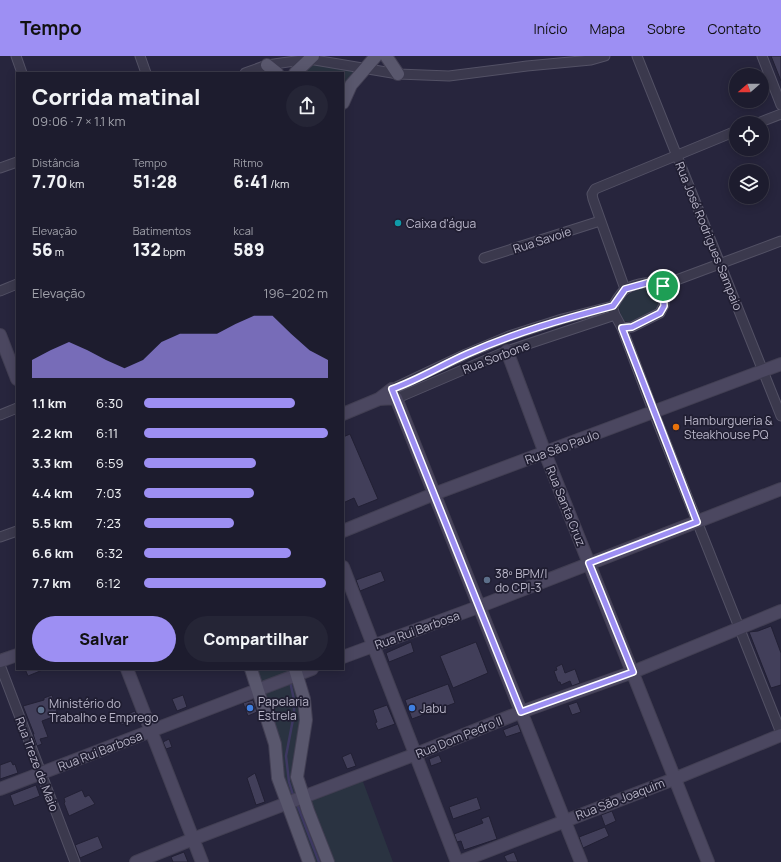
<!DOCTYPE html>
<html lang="pt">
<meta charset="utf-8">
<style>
:root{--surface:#1d1c2e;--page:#252536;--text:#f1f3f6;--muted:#a0a1aa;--line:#3b3a4a;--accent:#9d8ff3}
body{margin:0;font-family:Manrope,sans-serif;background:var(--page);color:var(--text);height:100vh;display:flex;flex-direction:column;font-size:15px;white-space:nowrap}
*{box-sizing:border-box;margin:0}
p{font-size:13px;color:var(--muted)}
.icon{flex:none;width:22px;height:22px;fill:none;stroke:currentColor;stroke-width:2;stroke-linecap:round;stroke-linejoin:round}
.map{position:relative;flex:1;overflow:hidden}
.details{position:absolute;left:16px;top:16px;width:328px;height:598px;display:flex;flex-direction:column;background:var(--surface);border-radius:0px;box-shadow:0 2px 10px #0003,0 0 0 1px var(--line)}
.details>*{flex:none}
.needle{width:26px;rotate:250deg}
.fabs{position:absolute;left:729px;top:12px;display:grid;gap:8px}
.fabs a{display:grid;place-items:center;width:40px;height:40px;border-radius:50%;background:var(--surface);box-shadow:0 2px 10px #0003,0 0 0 1px var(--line);font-size:20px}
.pin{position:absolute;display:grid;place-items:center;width:34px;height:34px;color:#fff;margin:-17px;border:2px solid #fff;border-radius:50%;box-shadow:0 1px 4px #0007}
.round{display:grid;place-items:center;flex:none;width:42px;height:42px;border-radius:21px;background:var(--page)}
.overview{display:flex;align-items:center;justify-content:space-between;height:68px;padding:0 16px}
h1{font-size:22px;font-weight:800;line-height:30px}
.stats{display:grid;grid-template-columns:repeat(3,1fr);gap:6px;height:68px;padding:4px 16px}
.stats div{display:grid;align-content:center}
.stats b{font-size:17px;font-weight:800}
.stats small{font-size:11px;font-weight:400}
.stats p{font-size:11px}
.chart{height:112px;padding:8px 16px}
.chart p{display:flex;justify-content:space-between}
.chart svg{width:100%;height:72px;margin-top:4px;fill:var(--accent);opacity:.7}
.primary-button{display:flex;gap:8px;margin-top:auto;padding:8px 16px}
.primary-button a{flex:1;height:46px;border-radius:24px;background:var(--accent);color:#111;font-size:16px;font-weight:800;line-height:46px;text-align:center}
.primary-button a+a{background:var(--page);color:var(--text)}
ul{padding:0 16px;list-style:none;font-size:13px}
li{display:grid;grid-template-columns:64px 48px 1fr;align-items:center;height:30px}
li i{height:10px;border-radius:5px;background:var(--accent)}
header{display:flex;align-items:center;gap:24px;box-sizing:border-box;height:56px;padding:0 20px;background:var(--accent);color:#111}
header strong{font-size:19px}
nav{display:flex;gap:22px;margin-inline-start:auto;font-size:14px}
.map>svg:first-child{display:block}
.green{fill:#2a3341}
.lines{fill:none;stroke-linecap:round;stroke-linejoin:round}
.stream{stroke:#3d3861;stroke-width:2.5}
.building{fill:#423f5a;stroke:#222034}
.street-casing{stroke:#535165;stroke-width:11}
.secondary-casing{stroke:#423f53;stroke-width:14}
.primary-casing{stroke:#423f53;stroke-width:14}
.street{stroke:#3b394d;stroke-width:9}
.secondary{stroke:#4b4760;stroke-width:12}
.primary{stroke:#59576d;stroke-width:12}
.route-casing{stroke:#fff;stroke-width:8}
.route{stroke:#9d8ff3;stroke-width:5}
.culture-dot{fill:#0f9aa8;stroke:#201e32;stroke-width:1.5}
.food-dot{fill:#e8710a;stroke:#201e32;stroke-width:1.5}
.service-dot{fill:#5c6f8a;stroke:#201e32;stroke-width:1.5}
.shop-dot{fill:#3f7fe0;stroke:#201e32;stroke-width:1.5}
.labels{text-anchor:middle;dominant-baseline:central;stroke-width:3.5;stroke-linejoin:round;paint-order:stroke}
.poi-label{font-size:12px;fill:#b8b5c8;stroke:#201e32;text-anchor:start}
.street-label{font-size:12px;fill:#b8b5c8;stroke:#201e32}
</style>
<header>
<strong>Tempo</strong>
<nav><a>Início</a><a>Mapa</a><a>Sobre</a><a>Contato</a></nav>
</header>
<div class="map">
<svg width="781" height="806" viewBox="0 0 781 806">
<rect width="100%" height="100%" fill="#27253d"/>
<path class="green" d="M309,3L365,12L343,47V17H295Z
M648,231L657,233C667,249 655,256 642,261C635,264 630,266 623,265L621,261L619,250C627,237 634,234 648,231Z
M251,613H295L304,643L297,721L328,806H309Z
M362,723L393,806H332L310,744Z"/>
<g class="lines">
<path class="stream" d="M290,625L294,644V658L286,700L289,726L294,742
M297,748L319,806"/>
</g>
<path class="building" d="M771,0H781V25Z
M350,378L378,443L358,451L354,442L343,447V381Z
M381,515L385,525L360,535L356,524Z
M771,570L781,597V629L771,632L749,576L758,575Z
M411,586L414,596L389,606L386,597Z
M476,586L488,617L453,632L440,600Z
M562,608L565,617L575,613L580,627L572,630L570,625L561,629L560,626H558L554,615L557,614L556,611Z
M25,613H45L28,620Z
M448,628L455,647L412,663L405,644Z
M52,639L58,659L42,665L48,681L40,683L42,688L37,690L33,678H34L23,650L44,644V642Z
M183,639L187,651L177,655L172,643Z
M253,644L257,656L248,660L243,647Z
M577,646L581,656L572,659L568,649Z
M387,649L395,668L378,674L375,667L377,666L373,654Z
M135,655L138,663L121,669L118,662Z
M518,668L521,676L506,681L503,674Z
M169,683L172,691L166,693L163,686Z
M351,697L356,710L347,713L342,701Z
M439,699L442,706L431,710L429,703Z
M11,705L13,709L15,708L18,717L0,723V709Z
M255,717L265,746L256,749L247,722Z
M36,729L40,740L14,750L10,739Z
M82,734L85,741L89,739L95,748L69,760L64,747L65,746L64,742Z
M477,741L481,753L453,763L449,751Z
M612,755L616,765L605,770L601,759Z
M489,760L497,783L464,794L461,785L457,786L454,778L483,767L481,763Z
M605,771L609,780L583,792L579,781Z
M98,780L103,792L80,802L75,789Z
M184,796L188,806H173L171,801Z
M514,796L518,806H507L504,800Z"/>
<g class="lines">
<defs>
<path id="street" d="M16,0L22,17
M140,0L146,17
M637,0L781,360
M762,0L781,49
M245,17L267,9L309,3L398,18L449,20L527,10L591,4L605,0
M758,67L781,58
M0,112L17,106
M484,202L600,165
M663,229L781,185
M625,233L593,143L592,138L595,133L736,75
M0,235L17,228
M613,250L562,263L509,280L466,298L392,333L396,342L402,340L507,295L615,259
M613,250C616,245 621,236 626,233C636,227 654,224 663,229
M613,253L615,259L622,272L632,271L660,257L664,249L663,229
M622,272L654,357L781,677
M0,359L17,352
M0,481L17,475
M0,609L75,806"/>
<path id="secondary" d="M0,279L17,323
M507,295L545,397L708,806
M379,343L396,342L581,806
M343,358L379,343L392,333
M343,475L434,438L781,308
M343,511L457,806
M343,601L478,551L781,433
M0,605L17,599
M127,613L202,806
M0,733L312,613
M136,806L193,783L416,698L521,656L633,616L781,555
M459,806L674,723L781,679"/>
<path id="primary" d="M386,0L398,18
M267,9L277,17
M295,17L313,0
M343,47L351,29L376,0
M251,613L275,688L278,722L309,806
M295,613L304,643L306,664L297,721L308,755L328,806"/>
</defs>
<use href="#street" class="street-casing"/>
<use href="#secondary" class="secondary-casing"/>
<use href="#primary" class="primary-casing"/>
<use href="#street" class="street"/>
<use href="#secondary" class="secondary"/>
<use href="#primary" class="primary"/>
</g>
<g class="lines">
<defs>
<path id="route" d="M650,226L658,227L663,230L664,250L660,257L632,271L622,272L697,466L589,507L633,616L521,656L392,333C418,324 442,309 467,298C514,277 563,263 613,250L625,233Z"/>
</defs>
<use href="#route" class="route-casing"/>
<use href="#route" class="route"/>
</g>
<circle class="culture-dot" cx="398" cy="167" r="4"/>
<circle class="food-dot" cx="676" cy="371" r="4"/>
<g class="service-dot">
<circle cx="487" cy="524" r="4"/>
<circle cx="41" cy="654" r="4"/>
</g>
<g class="shop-dot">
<circle cx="250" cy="652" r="4"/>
<circle cx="412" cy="652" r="4"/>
</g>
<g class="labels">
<g class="poi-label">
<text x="406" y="167">Caixa d'água</text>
<text x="684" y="364">Hamburgueria &amp;<tspan x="684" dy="14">Steakhouse PQ</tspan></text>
<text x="495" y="517">38º BPM/I<tspan x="495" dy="14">do CPI-3</tspan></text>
<text x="258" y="645">Papelaria<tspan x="258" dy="14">Estrela</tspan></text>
<text x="49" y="647">Ministério do<tspan x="49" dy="14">Trabalho e Emprego</tspan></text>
<text x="420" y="652">Jabu</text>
</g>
<g class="street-label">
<text transform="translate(709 180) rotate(68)">Rua José Rodrigues Sampaio</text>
<text transform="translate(542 184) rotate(-18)">Rua Savoie</text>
<text transform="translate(496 301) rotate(-21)">Rua Sorbone</text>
<text transform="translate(562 391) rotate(-20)">Rua São Paulo</text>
<text transform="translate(566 450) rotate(68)">Rua Santa Cruz</text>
<text transform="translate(417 574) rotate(-20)">Rua Rui Barbosa</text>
<text transform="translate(459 681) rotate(-22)">Rua Dom Pedro II</text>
<text transform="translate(100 695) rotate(-21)">Rua Rui Barbosa</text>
<text transform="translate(37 708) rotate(69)">Rua Treze de Maio</text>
<text transform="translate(620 743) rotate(-21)">Rua São Joaquim</text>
</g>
</g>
</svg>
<div class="fabs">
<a><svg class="needle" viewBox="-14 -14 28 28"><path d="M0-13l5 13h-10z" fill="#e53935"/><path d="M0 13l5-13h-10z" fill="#a0a1aa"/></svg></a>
<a><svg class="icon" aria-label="locate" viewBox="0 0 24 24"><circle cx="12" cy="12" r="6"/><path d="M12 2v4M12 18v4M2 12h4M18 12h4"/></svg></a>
<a><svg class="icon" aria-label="layers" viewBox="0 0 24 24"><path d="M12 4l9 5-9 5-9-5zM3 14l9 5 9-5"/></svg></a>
</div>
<div class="pin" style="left:663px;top:230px;background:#1e9e55"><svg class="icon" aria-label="arrive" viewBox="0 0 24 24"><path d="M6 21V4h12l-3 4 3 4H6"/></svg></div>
<section class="details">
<div class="overview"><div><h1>Corrida matinal</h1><p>09:06 · 7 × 1.1 km</p></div><a class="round"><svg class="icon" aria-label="share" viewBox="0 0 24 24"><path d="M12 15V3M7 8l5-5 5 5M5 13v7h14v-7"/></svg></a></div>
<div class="stats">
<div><p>Distância</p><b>7.70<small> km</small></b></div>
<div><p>Tempo</p><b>51:28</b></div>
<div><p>Ritmo</p><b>6:41<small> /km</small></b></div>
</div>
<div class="stats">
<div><p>Elevação</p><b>56<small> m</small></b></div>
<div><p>Batimentos</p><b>132<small> bpm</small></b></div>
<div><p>kcal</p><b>589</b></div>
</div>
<div class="chart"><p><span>Elevação</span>196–202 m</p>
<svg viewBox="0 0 160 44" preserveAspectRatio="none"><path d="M0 44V33L10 27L20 22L30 27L40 33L50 38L60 33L70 22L80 17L90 17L100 17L110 11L120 6L130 6L140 17L150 27L160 33V44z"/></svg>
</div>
<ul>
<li><b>1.1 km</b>6:30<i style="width:82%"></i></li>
<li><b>2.2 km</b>6:11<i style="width:100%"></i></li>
<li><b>3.3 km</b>6:59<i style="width:61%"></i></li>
<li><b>4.4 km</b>7:03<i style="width:60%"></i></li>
<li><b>5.5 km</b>7:23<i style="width:49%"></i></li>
<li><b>6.6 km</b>6:32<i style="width:80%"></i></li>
<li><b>7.7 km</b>6:12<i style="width:99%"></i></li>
</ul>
<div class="primary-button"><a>Salvar</a><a>Compartilhar</a></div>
</section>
</div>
